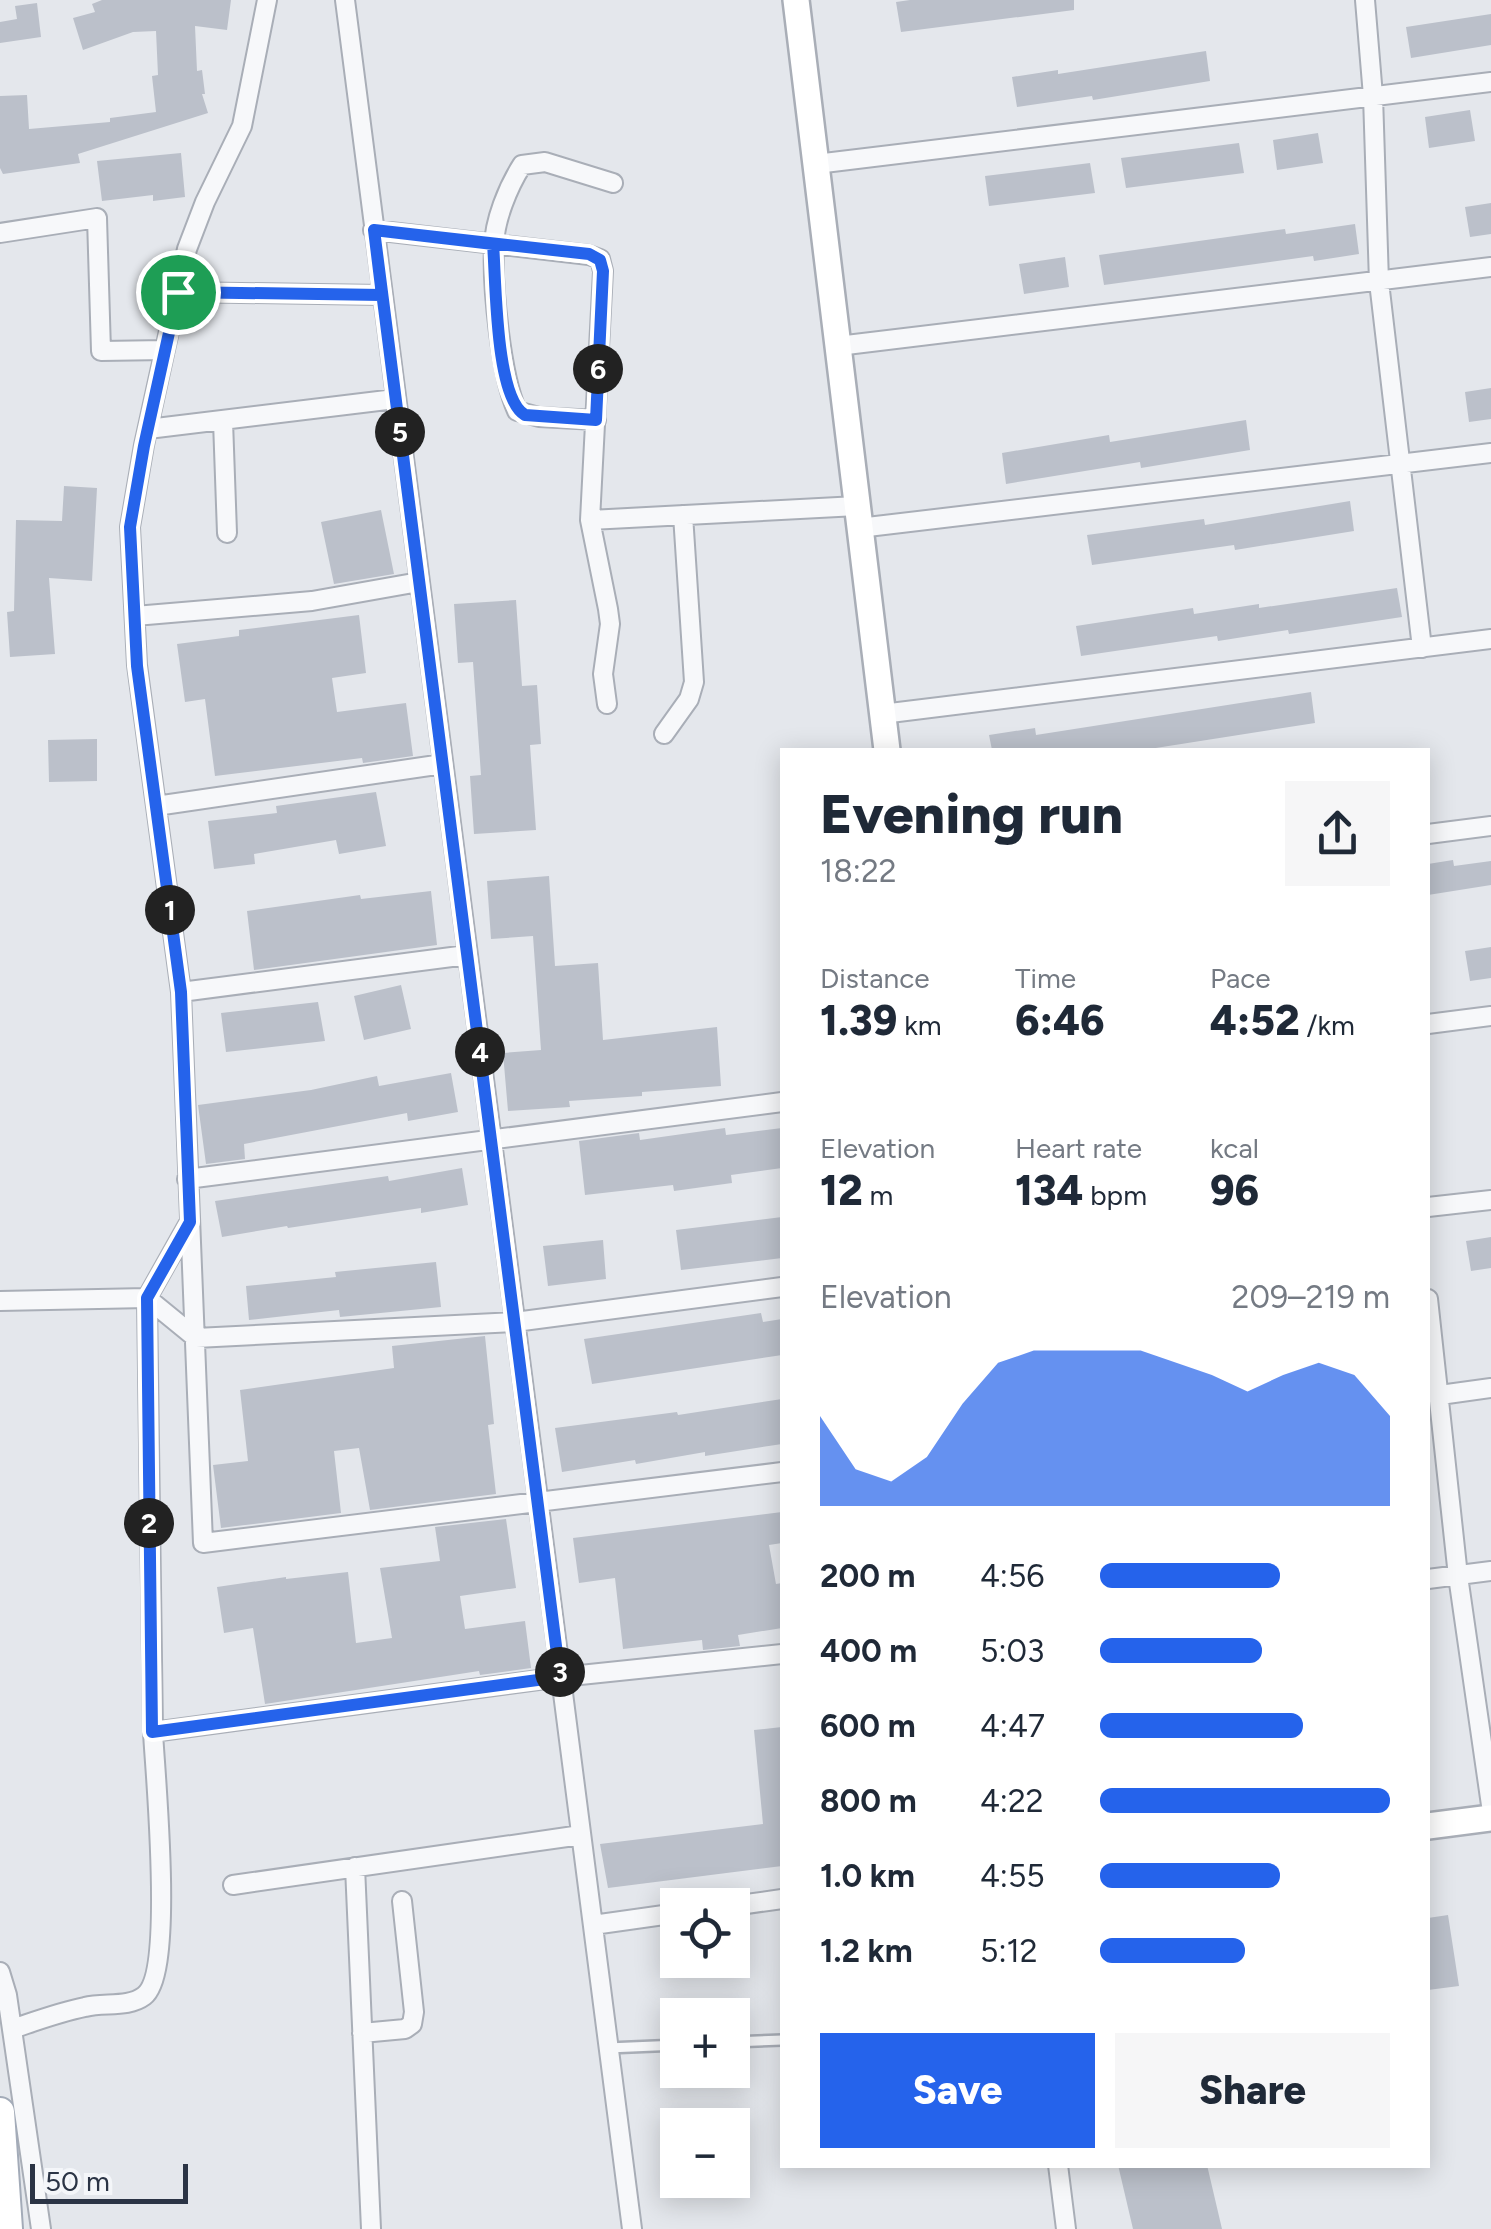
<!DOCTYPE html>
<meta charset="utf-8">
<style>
:root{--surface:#fff;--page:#f6f6f7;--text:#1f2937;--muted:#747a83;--accent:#2563eb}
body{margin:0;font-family:Figtree,sans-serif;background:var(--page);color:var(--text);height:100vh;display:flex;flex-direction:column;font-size:38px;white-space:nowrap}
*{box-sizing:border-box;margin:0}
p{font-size:32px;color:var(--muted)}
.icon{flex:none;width:55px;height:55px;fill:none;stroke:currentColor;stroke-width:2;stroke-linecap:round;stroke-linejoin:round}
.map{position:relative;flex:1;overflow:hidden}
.details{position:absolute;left:780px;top:748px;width:650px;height:1420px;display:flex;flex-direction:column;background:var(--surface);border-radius:0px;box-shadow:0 5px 25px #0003}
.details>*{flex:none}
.fabs{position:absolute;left:660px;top:1888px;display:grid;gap:20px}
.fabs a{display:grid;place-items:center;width:90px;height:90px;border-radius:0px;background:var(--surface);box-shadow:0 5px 25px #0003;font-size:50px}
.scale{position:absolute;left:30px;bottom:25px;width:158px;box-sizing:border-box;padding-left:10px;border:5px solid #2b3445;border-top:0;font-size:28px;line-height:35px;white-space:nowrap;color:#2b3445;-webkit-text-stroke:8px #f4f6f9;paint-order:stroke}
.pin{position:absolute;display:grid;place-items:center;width:85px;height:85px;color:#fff;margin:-42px;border:5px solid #fff;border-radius:50%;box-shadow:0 2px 10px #0007}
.km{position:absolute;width:50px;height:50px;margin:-25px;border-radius:50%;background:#222;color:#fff;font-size:28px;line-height:50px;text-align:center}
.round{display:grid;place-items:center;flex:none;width:105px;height:105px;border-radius:0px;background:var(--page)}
.summary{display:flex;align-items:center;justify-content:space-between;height:170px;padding:0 40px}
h1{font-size:55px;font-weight:800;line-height:75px}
.stats{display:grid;grid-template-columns:repeat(3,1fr);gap:15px;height:170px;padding:10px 40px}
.stats div{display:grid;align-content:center}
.stats b{font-size:42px;font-weight:800}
.stats small{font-size:28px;font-weight:400}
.stats p{font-size:28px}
.chart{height:280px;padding:20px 40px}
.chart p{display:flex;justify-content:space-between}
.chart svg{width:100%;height:180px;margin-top:10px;fill:var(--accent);opacity:.7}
.primary-button{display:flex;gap:20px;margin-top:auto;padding:20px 40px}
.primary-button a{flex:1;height:115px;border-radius:0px;background:var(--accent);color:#fff;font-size:40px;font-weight:800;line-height:115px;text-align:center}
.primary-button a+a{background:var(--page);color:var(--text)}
ul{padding:0 40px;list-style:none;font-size:32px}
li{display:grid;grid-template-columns:160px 120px 1fr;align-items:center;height:75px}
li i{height:25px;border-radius:12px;background:var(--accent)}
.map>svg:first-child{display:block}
.building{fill:#bbc0ca}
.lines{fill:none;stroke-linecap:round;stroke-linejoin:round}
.service-casing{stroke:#a9aeb7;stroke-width:14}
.minor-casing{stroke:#a9aeb7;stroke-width:22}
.secondary-casing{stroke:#a9aeb7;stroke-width:30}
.primary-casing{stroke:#a3abb8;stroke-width:32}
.service{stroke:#f7f8fa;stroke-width:9}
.minor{stroke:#f7f8fa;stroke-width:18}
.secondary{stroke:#fff;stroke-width:25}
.primary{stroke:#fff;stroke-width:28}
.route-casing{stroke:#fff;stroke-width:20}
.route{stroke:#2563eb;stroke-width:12}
</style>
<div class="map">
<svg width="1491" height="2229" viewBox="0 0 1491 2229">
<rect width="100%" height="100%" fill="#e4e7ec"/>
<path class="building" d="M102,0H231L227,30L195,26L197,71L202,70L205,94H202L208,113L78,154L80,163L3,174L0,168V96L27,95L29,129L110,122V118L156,112L152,76L158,75L156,31L133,32L83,50L73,18L95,12L92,4Z
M910,0H1074V10L901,32L896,2Z
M37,3L41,37L0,43V22L17,19L15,6Z
M1491,14V45L1411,58L1406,27Z
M1206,51L1210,81L1093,100L1092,96L1017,107L1012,77L1058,70V74Z
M1470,110L1475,141L1429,148L1425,117Z
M1318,133L1323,163L1277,170L1273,140Z
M1239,143L1244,173L1126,188L1121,158Z
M181,153L185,197L153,201V195L102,201L97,161Z
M1090,163L1095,193L989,206L985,176Z
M1491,203V234L1470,237L1465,207Z
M1355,224L1359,254L1314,261L1313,256L1104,285L1099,255L1285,229L1286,234Z
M1065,257L1069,287L1024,294L1019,264Z
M1491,388V419L1469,422L1465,392Z
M1246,420L1250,450L1141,468L1140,462L1006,484L1002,453L1109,435L1110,442Z
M64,486L97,488L92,581L49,578L55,654L10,657L7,612L14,611L16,520L62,521Z
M1350,501L1354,531L1235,550L1234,545L1092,565L1087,535L1204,519L1205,525Z
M381,510L394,574L334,584L321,522Z
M1397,588L1402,617L1289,634L1288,630L1218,641L1217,636L1081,656L1076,626L1193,608L1194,614L1259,604V608Z
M516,600L522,686L537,685L541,744L530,745L536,830L474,834L470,776L481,775L473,662L458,663L454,604Z
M359,615L366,673L332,678L337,712L406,703L413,756L363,763L362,758L215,776L205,699L185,702L177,644L239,636V630Z
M1311,692L1315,723L1143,750H992L989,735L1035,728L1036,735Z
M97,739V781L49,782L48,740Z
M376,792L386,846L339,854L336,840L254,854L255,864L214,869L208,821L277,813L276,806Z
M1453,860L1454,866L1491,861V885L1428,895V864Z
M549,876L555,966L598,963L603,1040L717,1027L721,1086L642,1092V1096L569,1101L570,1107L508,1111L503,1053L541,1050L533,936L491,939L487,881Z
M431,891L437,945L254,970L247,911L360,895L361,899Z
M1491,947V978L1470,981L1465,951Z
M401,985L411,1029L364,1040L354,996Z
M318,1002L325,1041L226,1052L221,1013Z
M451,1073L458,1112L408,1121L407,1113L244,1144L245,1159L206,1164L198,1105L311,1090L377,1076L379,1086Z
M725,1128L726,1135L782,1128V1168L731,1175L732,1183L674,1191L673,1185L585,1195L579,1141L639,1133L640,1140Z
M462,1168L468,1205L421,1213V1208L288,1228L287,1226L222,1237L215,1201L388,1176L389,1181Z
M782,1217V1258L681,1270L676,1230Z
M1491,1237V1268L1471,1271L1466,1241Z
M603,1240L606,1279L548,1286L543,1246Z
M436,1262L441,1307L340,1317L339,1310L249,1320L246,1286L336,1277L335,1272Z
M761,1313L763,1322L782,1319V1355L592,1384L584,1339Z
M485,1336L494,1424L488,1425L496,1494L370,1510L359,1448L334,1451L341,1513L221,1528L213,1465L248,1461L240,1390L394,1368L392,1346Z
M782,1399V1444L705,1456V1452L636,1464L635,1460L562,1472L555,1428L677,1412L678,1415Z
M782,1512V1543L769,1545L776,1584L782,1583V1628L738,1635L740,1646L703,1650L702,1640L623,1649L615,1578L579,1583L573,1538Z
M506,1519L516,1588L460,1596L465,1629L525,1621L531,1668L480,1675L479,1671L265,1704L253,1628L224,1633L217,1587L286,1577V1579L348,1572L356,1643L392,1638L380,1568L440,1561L435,1527Z
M782,1727V1866L608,1888L600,1844L763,1824L754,1730Z
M1448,1915L1459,1986L1428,1990V1918Z
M1118,2165H1207L1222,2229H1133Z"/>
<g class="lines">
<defs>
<path id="service" d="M732,2042L782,2040
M608,2048L678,2045"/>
<path id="minor" d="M267,0L242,126L205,202L187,249L144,445L130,527L137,665L181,992L203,1543L782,1472
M345,0L632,2229
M1365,0L1373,96L1379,282L1422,648
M816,164L1491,82
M373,230L589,255L600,259L603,271L590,520L608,609L610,624L603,674L607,704
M0,233L97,218L101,351L165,350
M178,292L382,295
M838,346L1491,267
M596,420L539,417L517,411C501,376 492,286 494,247C494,221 508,187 522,165L545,162L613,183
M223,421L227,533
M148,429L395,399
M590,520L857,506
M859,528L1491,453
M135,616L312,601L419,582
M882,714L1491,639
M664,734L689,699L694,682L683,515
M156,806L443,764
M1428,834L1491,826
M181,992L467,955
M1428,1024L1491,1016
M187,1179L782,1102
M1428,1207L1491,1200
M189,1223L147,1298L153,1732L561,1677L782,1654
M1428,1299L1458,1576L1491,1805
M0,1301L147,1298L196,1338L515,1322L782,1287
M1440,1395L1491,1388
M1428,1579L1491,1571
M355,1867L371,2229
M233,1885L581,1835
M732,1906L782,1899
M593,1925L678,1913
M0,1972L7,1995L41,2229
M12,2029C36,2021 60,2012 85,2007C104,2002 128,2008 144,1996C175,1973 155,1774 153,1732
M362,2033L405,2029L412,2024L414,2012L402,1901
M1058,2165L1066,2229"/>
<path id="secondary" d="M796,0L887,750
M1428,1826L1491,1818"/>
<path id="primary" d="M0,2112L8,2229"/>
</defs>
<use href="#service" class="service-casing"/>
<use href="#minor" class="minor-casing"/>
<use href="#secondary" class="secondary-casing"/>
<use href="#primary" class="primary-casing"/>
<use href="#service" class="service"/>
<use href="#minor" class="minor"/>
<use href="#secondary" class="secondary"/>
<use href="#primary" class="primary"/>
</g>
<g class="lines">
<defs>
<path id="route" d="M178,292L144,446L130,527L137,666L181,992L190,1222L147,1298L152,1732L560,1677C498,1195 436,712 374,230L493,244C496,279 495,398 525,415L596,420L603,271L600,260L589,254L374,230L382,295L178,292"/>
</defs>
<use href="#route" class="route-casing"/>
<use href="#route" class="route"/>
</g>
</svg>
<div class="fabs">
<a><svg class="icon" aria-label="locate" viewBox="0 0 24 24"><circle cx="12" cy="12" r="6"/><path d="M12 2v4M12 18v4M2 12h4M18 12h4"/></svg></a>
<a>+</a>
<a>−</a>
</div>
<div class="scale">50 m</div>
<div class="pin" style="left:178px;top:292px;background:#1e9e55"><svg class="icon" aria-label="arrive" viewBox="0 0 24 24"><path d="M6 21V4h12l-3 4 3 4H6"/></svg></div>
<b class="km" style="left:170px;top:910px">1</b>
<b class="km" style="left:149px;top:1523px">2</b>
<b class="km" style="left:560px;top:1672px">3</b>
<b class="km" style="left:480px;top:1052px">4</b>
<b class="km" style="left:400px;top:432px">5</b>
<b class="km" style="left:598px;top:369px">6</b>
<section class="details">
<div class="summary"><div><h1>Evening run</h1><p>18:22</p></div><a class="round"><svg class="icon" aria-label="share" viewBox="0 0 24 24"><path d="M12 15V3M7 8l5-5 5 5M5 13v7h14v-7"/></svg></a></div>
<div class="stats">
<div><p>Distance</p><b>1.39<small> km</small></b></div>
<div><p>Time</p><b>6:46</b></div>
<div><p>Pace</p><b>4:52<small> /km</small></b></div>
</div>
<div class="stats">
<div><p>Elevation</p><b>12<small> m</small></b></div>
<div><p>Heart rate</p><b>134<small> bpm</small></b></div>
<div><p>kcal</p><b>96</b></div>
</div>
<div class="chart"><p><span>Elevation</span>209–219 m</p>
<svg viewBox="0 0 160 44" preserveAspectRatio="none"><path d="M0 44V22L10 35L20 38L30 32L40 19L50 9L60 6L70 6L80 6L90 6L100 9L110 12L120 16L130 12L140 9L150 12L160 22V44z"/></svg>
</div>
<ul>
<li><b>200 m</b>4:56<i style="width:62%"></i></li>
<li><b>400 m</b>5:03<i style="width:56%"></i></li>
<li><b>600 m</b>4:47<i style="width:70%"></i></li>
<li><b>800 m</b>4:22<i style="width:100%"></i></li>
<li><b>1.0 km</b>4:55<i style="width:62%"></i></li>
<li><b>1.2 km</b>5:12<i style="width:50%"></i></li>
</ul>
<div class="primary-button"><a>Save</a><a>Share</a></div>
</section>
</div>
